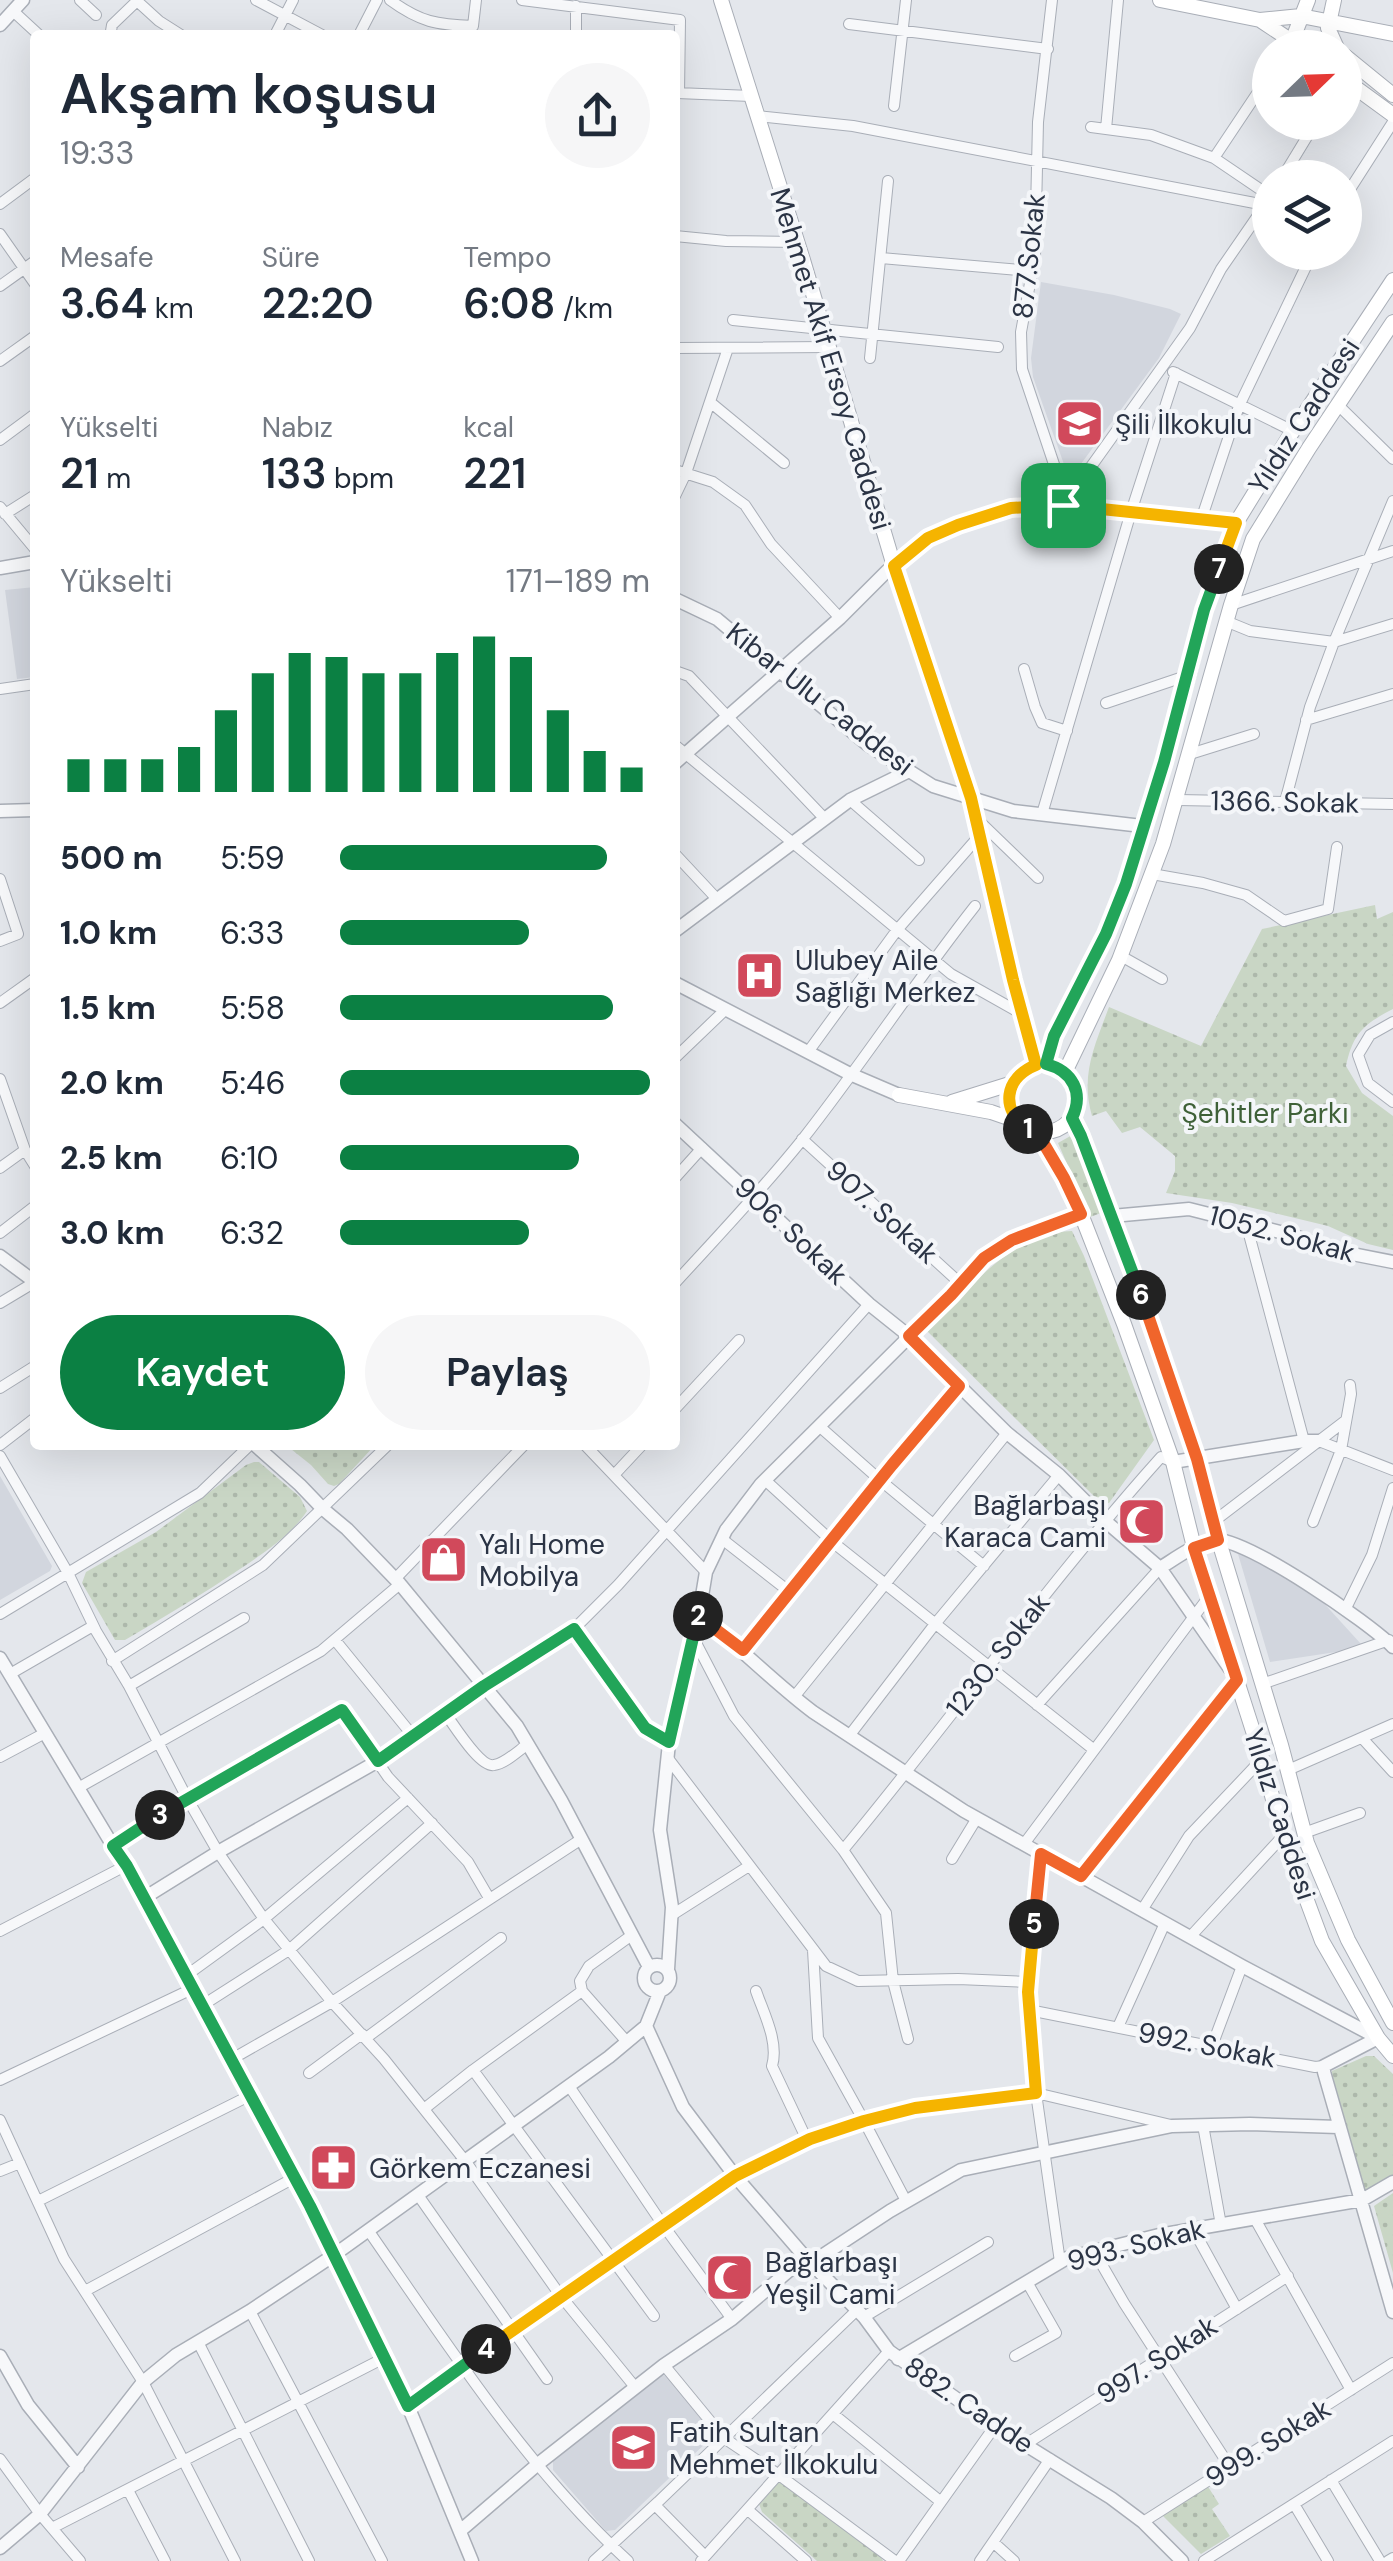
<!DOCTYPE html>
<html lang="tr">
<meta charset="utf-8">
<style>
:root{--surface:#fff;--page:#f6f6f7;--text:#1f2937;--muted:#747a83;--accent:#0b8043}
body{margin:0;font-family:"DM Sans",sans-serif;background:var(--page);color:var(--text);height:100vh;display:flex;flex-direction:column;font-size:38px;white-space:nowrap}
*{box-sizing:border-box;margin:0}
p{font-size:32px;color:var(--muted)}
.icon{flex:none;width:55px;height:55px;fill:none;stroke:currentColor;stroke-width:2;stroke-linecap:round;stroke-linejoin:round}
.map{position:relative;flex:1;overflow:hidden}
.side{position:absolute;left:30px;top:30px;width:650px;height:1420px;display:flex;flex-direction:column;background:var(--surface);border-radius:10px;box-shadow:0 10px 40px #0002}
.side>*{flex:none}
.needle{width:65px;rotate:67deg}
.fabs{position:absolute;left:1252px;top:30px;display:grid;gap:20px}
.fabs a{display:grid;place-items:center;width:110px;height:110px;border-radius:50%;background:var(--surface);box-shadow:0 10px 40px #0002;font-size:50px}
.pin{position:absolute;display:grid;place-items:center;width:85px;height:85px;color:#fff;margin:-42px;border-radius:20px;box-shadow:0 5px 15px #0006}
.km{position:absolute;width:50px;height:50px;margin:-25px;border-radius:50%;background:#222;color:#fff;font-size:28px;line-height:50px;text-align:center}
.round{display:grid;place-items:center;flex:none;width:105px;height:105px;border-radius:52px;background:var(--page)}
.head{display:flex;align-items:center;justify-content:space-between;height:170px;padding:0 30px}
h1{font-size:55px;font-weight:600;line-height:75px}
.stats{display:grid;grid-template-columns:repeat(3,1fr);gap:15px;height:170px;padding:10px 30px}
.stats div{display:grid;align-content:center}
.stats b{font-size:42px;font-weight:600}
.stats small{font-size:28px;font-weight:400}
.stats p{font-size:28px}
.chart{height:280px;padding:20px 30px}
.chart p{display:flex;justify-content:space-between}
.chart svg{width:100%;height:180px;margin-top:10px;stroke:var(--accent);stroke-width:6}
.cta{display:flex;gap:20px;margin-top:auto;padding:20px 30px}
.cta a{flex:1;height:115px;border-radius:60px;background:var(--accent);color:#fff;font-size:40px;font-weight:600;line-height:115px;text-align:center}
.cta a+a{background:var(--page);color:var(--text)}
ul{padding:0 30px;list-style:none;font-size:32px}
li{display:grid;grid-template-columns:160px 120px 1fr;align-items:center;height:75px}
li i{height:25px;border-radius:12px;background:var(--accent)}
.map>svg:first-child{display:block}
.built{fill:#d2d6de}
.grass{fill:url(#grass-dots)}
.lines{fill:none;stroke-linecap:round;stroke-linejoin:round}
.minor-casing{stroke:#a9aeb7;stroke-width:12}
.tertiary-casing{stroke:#a9aeb7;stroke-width:15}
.secondary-casing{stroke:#a9aeb7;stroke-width:16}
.minor{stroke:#f7f8fa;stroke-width:10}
.tertiary{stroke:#f7f8fa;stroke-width:12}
.secondary{stroke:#fff;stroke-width:14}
.split-1-casing{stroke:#fff;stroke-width:20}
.split-2-casing{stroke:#fff;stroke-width:20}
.split-3-casing{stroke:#fff;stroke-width:20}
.split-4-casing{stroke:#fff;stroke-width:20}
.split-5-casing{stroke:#fff;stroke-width:20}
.split-6-casing{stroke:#fff;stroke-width:20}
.split-7-casing{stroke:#fff;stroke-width:20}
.split-8-casing{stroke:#fff;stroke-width:20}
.split-1{stroke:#f5b400;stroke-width:12}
.split-2{stroke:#f0652b;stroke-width:12}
.split-3{stroke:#22a559;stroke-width:12}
.split-4{stroke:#22a559;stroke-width:12}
.split-5{stroke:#f5b400;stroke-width:12}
.split-6{stroke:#f0652b;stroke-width:12}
.split-7{stroke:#22a559;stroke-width:12}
.split-8{stroke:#f5b400;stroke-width:12}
.labels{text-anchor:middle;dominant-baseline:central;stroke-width:8;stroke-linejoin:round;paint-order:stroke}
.street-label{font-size:28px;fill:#2b3445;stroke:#f4f6f9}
.poi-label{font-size:28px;fill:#2b3445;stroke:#f4f6f9;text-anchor:start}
.park-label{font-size:28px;fill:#3f6138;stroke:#f4f6f9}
</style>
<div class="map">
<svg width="1393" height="2561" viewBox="0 0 1393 2561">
<defs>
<pattern id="grass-dots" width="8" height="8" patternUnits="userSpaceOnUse" patternTransform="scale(2.5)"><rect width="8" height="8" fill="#c9d6c5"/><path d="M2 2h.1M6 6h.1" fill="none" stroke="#adb8ab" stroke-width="1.8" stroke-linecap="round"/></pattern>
</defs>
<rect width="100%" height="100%" fill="#e4e7ec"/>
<path class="built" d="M1041,282L1114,295L1170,309L1181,314L1159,358L1075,472L1066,470L1033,377L1031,358Z
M35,587V677L17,679L5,590Z
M0,1476L52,1566L50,1571L0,1600Z
M1238,1554L1274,1568L1321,1600L1361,1644L1356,1649L1270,1662Z
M666,2375L711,2430L712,2437L615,2530L606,2531L553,2470V2459L659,2376Z"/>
<path class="grass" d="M1375,905L1377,919L1393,912V1009C1364,1024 1353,1033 1346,1066L1362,1093L1393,1116V1250L1368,1244L1328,1226L1232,1203L1166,1193L1175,1171V1156L1140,1127L1122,1133L1106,1111L1092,1116C1080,1075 1095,1045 1109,1007L1201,1046L1262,929Z
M1074,1134L1101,1213L1090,1217L1058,1143Z
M1072,1231L1084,1256L1154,1440L1109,1503H1101L926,1330C938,1315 951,1303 965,1291C996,1261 1027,1233 1072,1231Z
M286,1445H375L339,1484L334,1486L328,1484L311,1465Z
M254,1462H259L300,1497L307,1511C291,1535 264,1553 240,1569C203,1594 164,1617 125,1640H115L82,1583L86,1572L156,1532L246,1465Z
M1366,2056H1374L1393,2074V2176L1372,2189H1364L1330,2081L1332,2071Z
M1393,2193V2273L1374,2206Z
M781,2481L881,2557L883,2561H817L762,2512L759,2504L776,2484Z
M1207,2485L1219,2504L1212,2509L1230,2536L1201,2554L1161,2514Z"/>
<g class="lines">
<defs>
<path id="minor" d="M80,0L96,15
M136,0L159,21L181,35
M256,0L322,35
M390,0C420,22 437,25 473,26L476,0
M522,0L680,20L679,93
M1052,0L1038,122L1035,256L1021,332L1022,369L1068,506
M13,11L39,35
M849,24L1048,49
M114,35L111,31L112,25L137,1
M275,35L293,0
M359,35L377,0
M576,35V6
M677,93L751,96
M894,106L906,0
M757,116L853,126L1265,205
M1091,127L1151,135L1214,158L1270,196
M1106,129L1118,0
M1214,158L1270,74
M1282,178L1316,122
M1345,197L1393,122
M0,204L35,178
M0,234L35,284
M675,236L726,241L797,242
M881,258L1031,271
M0,286L35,261
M733,320L998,347
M675,348L829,347
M870,358L888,181
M0,361L35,336
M1173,372L1293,431
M710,402L784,463
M1338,405L1393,459
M0,440L35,414
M675,470L713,482L745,505L771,544L840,618
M675,496L686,473L728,348
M1069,505L1080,482L1190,328L1221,269L1270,198
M0,507L35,549
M5,514L35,495
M1201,520L1239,406L1313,252
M1231,605L1393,551
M1228,622L1250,631L1334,642L1393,624
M1024,669L1035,707L1042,723L1067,731
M675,671L689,676L825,819
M0,689L35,684
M1106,703L1189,675
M1306,720L1393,694
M675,745L951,974L1022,1014
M1190,754L1254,734
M850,800L919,860
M1178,800L1393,804
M1285,802L1310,707L1334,642L1393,501
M1042,814L1131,512L1176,373
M976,818L1038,878
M675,854L717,899
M1152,874L1203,883L1246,895L1284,921L1328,909L1337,847
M0,879L18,934L0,941
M1121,956L1162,979
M0,1003L35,978
M1393,1022L1370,1035L1358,1055L1368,1083L1393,1102
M808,1052L897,930L980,835
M675,1058L726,1009
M0,1079L25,1150L35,1166
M802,1139L961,1284
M0,1168L25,1150
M675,1178L702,1148
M1246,1223L1304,1441
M0,1233L35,1206
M675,1283C718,1236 762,1190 802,1140C862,1064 915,982 975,906
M0,1303L35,1282
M0,1388L35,1366
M675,1409L739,1340
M819,1426L880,1480L984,1566
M1319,1441L1393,1470
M0,1445L35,1418
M585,1445L706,1572
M0,1456L68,1573L96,1631L129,1686L187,1798L218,1852L264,1919L332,2002L384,2059L466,2162L560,2295L635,2387
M614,1475L642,1445
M765,1480L835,1544L1093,1749
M1213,1522L1345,1421
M1313,1522L1341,1450L1351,1394L1350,1385
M722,1539L791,1593
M395,1579L524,1445
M1345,1610L1372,1555L1393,1488
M0,1614L200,1493L250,1445
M694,1639L734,1716L843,1850L886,1913L893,1981L908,2039
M335,1640L413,1736
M743,1650L892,1465L959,1386
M112,1661L263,1565L388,1445
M10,1674L93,1626
M1262,1684L1389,1640
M129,1686L244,1618
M794,1697L1007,1433
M1037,1705L1160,1568
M445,1713C454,1725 480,1768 494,1765C505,1764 519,1750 528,1744
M849,1736L935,1624L1059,1475
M1362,1738L1393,1772
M669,1743L645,1727L574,1629L618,1585L869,1304
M0,1757L45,1733
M667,1757L826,1966L858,1981L958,1979L1029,1982
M1288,1770L1393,1724
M78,1788L321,1651L400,1584
M1304,1833L1360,1813
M1024,1844L1210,1595
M113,1846L187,1798L342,1710L388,1777L468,1862L489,1898
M843,1850C951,1720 1048,1583 1161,1457L1173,1462
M1041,1854L1028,1992L1036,2093L1060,2262
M952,1859L977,1818
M1081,1876L1237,1680
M1142,1910L1189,1836L1262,1759
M672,1915L749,1866
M0,1931L127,1865
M1190,1937L1283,1836
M813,1950L818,2038L864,2121L915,2108L1036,2093L1171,2125
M187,1975L264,1919L408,1798
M756,1991C764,2014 779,2042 772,2066L807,2140
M203,2005L289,1950L432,1823
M1029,2010L1315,2067L1324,2066
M1118,2027L1165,1923
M366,2038L501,1938
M627,2042L582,1991L580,1981L589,1966L632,1935
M1212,2046L1242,1966
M232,2059L332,2002L580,1840
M473,2070L654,2316
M309,2073L362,2034
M0,2080L194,1988
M569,2086L663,2225L732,2319
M424,2109L473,2070L582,1991
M0,2120L64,2259L143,2382L235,2561
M1203,2125L1221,2225
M0,2171L20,2163
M418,2195L547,2379
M38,2201L251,2095
M1255,2219L1351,2390
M1193,2229L1237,2309
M368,2230C447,2344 525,2466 628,2561
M1094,2251L1124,2303L1230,2467
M85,2291L294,2178
M250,2311L382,2561
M864,2317L988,2242
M198,2342L309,2561
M1015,2356L1056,2333L1027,2282
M664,2365L724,2438L779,2475L895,2561
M408,2406L560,2295L735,2176L810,2139L864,2121L906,2201
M833,2414L941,2502
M1026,2444L1288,2276
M0,2459L40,2514L80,2561
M1331,2480L1380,2561
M128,2490L165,2561
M1294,2504L1328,2561
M655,2505L705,2556
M748,2510L806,2561
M1143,2522L1393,2363
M52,2528L384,2358
M993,2542L1014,2561
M594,2561L658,2502L857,2310
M701,2561L889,2351
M899,2561L995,2426
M980,2561L1050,2459
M1204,2561L1393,2441
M1388,2561L1393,2558"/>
<path id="tertiary" d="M0,25L23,0
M0,568L35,562
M675,599L717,619L868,745L933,786L1013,811L1142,826
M675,763L840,618L887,571L928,538L958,525L1011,508L1063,505L1236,523
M0,811L35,810
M675,931L850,800L909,771
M675,983L850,1074L899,1095
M675,1124L869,1304L909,1336L1007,1433L1059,1475L1104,1520L1160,1568L1230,1669
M1112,1216L1189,1209L1292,1235L1337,1251L1393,1262
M0,1256L35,1282
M255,1445L300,1485L323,1509L347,1529L400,1584L517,1726L561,1800L649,1967
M1173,1462L1304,1441H1319
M1160,1568C1176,1558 1196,1543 1215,1540C1245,1537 1370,1623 1393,1647
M698,1615C738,1645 773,1682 813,1712L964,1811L1242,1966L1378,2038
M0,1658L113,1846L127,1865L232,2059L334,2255L408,2406L472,2561
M144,1898L218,1852L378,1761L484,1686L574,1629
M644 1978a13 13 0 1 1 26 0a13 13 0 1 1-26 0Z
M668,1969L672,1907L660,1830L669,1743L697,1626L706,1572L726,1530L761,1484L951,1295L984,1258L1012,1240L1081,1214
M646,2026L683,2107L735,2176L805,2257L864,2317L889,2351L995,2426L1111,2498L1143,2522L1182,2561
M1378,2038L1324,2066V2072L1393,2312
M811,2263L890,2211L961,2170L1172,2126L1250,2124L1338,2127
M0,2356L28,2405L78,2467
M898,2359L1067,2258L1159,2235L1362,2200L1393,2182
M460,2531L538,2464L664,2365L732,2319L805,2257
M0,2548L40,2514L143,2382L176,2355L250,2311L334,2255L609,2057L646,2026L660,1991"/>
<path id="secondary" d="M721,0L803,260L894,566L971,798L1013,980L1036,1065
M1160,0L1260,20
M1334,0L1328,28L1337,48
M1292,41L1308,0
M1302,48L1260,20L1301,16L1393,34
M1345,56L1393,95
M1345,80L1393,115
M1010 1098a34 34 0 1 1 68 0a34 34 0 1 1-68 0Z
M1046,1064L1054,1036L1106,934L1125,885L1164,762L1190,670L1204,610L1236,523L1289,437L1393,280
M1065,1072L1119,960L1163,844L1231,605L1253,539L1309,448L1393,322
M899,1095L991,1112L1017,1121
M952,1102L1013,1083
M1072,1118L1081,1136L1124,1247L1197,1459L1213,1522L1281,1745L1307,1843L1348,1940L1393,2023
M1037,1132L1064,1178L1081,1214L1124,1324L1173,1462L1194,1547L1262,1759L1283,1836L1322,1941L1378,2038L1393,2056"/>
</defs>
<use href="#minor" class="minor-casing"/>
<use href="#tertiary" class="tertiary-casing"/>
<use href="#secondary" class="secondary-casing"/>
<use href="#minor" class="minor"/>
<use href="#tertiary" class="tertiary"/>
<use href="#secondary" class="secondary"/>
</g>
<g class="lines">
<defs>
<path id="split-1" d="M1028,1129C1000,1110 1004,1078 1036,1065L1013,980L971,798L894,566L928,538L958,525L1011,508L1063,505"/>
<path id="split-2" d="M698,1616L743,1650L892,1465L959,1386L909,1336L951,1295L984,1258L1012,1240L1081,1214L1064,1178L1037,1132L1028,1129"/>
<path id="split-3" d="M160,1815L342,1710L378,1761L484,1686L574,1629L645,1728L669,1742L698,1616"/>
<path id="split-4" d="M160,1815L113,1846L127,1866L310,2206L408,2406L486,2349"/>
<path id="split-5" d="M486,2349L735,2176L810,2139L864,2121L915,2108L1036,2093L1028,1992L1034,1924"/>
<path id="split-6" d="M1034,1924L1041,1854L1081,1876L1237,1680L1194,1548L1218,1540L1197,1459L1141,1295"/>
<path id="split-7" d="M1141,1295L1081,1136L1072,1118C1084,1093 1073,1071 1046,1064L1054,1036L1106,934L1126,884L1164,762L1204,610L1219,569"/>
<path id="split-8" d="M1063,505L1236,523L1219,569"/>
</defs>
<use href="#split-1" class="split-1-casing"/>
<use href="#split-2" class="split-2-casing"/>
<use href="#split-3" class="split-3-casing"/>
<use href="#split-4" class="split-4-casing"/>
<use href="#split-5" class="split-5-casing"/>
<use href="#split-6" class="split-6-casing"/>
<use href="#split-7" class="split-7-casing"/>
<use href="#split-8" class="split-8-casing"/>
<use href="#split-1" class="split-1"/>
<use href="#split-2" class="split-2"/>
<use href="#split-3" class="split-3"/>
<use href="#split-4" class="split-4"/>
<use href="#split-5" class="split-5"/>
<use href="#split-6" class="split-6"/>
<use href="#split-7" class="split-7"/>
<use href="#split-8" class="split-8"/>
</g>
<defs>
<symbol id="school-square" viewBox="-11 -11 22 22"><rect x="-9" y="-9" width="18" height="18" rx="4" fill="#d1495b" stroke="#f4f6f9"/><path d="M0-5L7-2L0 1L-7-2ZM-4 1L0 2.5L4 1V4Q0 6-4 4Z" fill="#fff"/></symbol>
<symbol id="hospital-square" viewBox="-11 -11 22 22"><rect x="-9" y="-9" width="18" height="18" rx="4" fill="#d1495b" stroke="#f4f6f9"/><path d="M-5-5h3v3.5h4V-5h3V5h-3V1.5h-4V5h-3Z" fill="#fff"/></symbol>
<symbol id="mosque-square" viewBox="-11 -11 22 22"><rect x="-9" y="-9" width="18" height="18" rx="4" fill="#d1495b" stroke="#f4f6f9"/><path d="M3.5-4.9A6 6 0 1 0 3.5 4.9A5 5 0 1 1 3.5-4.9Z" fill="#fff"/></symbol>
<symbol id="shop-square" viewBox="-11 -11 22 22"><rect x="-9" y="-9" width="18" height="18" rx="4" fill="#d1495b" stroke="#f4f6f9"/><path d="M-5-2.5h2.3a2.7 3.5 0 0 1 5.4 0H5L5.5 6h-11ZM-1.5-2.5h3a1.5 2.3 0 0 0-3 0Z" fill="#fff"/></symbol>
<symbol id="pharmacy-square" viewBox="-11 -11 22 22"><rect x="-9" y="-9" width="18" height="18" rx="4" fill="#d1495b" stroke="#f4f6f9"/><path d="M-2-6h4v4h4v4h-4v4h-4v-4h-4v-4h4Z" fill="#fff"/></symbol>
</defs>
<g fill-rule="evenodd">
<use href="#school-square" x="1052" y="396" width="55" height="55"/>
<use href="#hospital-square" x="732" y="948" width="55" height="55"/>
<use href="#mosque-square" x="1114" y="1494" width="55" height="55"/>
<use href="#shop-square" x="416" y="1532" width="55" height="55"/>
<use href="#pharmacy-square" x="306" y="2140" width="55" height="55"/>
<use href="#mosque-square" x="702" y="2250" width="55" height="55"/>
<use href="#school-square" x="606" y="2420" width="55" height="55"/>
</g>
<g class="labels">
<g class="street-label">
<text transform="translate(1029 256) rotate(-84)">877.Sokak</text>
<text transform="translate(831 359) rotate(73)">Mehmet Akif Ersoy Caddesi</text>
<text transform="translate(1304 416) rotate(-57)">Yıldız Caddesi</text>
<text transform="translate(820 699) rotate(38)">Kibar Ulu Caddesi</text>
<text transform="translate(1285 802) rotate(1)">1366. Sokak</text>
<text transform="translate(882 1212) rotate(42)">907. Sokak</text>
<text transform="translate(791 1231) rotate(43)">906. Sokak</text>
<text transform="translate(1282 1234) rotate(15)">1052. Sokak</text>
<text transform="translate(998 1655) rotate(-52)">1230. Sokak</text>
<text transform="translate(1280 1814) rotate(72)">Yıldız Caddesi</text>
<text transform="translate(1207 2045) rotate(11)">992. Sokak</text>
<text transform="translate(1136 2245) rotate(-14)">993. Sokak</text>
<text transform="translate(1157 2360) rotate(-33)">997. Sokak</text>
<text transform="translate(969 2405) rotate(34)">882. Cadde</text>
<text transform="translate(1268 2443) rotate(-32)">999. Sokak</text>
</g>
<g class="poi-label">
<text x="1115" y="424">Şili İlkokulu</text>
<text x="795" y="960">Ulubey Aile<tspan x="795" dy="32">Sağlığı Merkez</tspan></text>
<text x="1106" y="1505" text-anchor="end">Bağlarbaşı<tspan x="1106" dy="32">Karaca Cami</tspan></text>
<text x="479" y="1544">Yalı Home<tspan x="479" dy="32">Mobilya</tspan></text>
<text x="369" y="2168">Görkem Eczanesi</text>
<text x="765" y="2262">Bağlarbaşı<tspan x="765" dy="32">Yeşil Cami</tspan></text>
<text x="669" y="2432">Fatih Sultan<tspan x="669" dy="32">Mehmet İlkokulu</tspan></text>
</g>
<g class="park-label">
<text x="1265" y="1113">Şehitler Parkı</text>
</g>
</g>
</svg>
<div class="fabs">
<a><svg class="needle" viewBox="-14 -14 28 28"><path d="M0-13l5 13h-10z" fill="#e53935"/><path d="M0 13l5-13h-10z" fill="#747a83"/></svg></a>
<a><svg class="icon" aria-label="layers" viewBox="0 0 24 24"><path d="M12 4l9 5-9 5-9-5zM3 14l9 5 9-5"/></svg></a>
</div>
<div class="pin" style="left:1063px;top:505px;background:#1e9e55"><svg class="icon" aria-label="arrive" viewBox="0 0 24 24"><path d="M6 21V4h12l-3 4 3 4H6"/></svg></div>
<b class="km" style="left:1028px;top:1129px">1</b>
<b class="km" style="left:698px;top:1616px">2</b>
<b class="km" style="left:160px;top:1815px">3</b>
<b class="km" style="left:486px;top:2349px">4</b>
<b class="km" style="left:1034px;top:1924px">5</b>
<b class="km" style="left:1141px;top:1295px">6</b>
<b class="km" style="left:1219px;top:569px">7</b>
<section class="side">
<div class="head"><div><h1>Akşam koşusu</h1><p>19:33</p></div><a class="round"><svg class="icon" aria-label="share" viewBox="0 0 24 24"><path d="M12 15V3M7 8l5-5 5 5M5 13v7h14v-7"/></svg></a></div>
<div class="stats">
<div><p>Mesafe</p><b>3.64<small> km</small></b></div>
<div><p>Süre</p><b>22:20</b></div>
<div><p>Tempo</p><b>6:08<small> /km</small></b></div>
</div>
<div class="stats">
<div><p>Yükselti</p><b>21<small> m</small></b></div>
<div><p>Nabız</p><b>133<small> bpm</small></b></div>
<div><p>kcal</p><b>221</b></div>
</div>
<div class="chart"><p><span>Yükselti</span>171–189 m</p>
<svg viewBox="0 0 160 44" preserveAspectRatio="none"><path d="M5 44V36M15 44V36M25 44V36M35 44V33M45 44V24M55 44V15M65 44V10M75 44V11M85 44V15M95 44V15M105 44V10M115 44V6M125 44V11M135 44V24M145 44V34M155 44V38"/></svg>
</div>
<ul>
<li><b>500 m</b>5:59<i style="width:86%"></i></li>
<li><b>1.0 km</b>6:33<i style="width:61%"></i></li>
<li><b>1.5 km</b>5:58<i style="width:88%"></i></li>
<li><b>2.0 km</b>5:46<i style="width:100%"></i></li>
<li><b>2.5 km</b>6:10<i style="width:77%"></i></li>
<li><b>3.0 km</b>6:32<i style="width:61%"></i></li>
</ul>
<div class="cta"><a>Kaydet</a><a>Paylaş</a></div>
</section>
</div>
